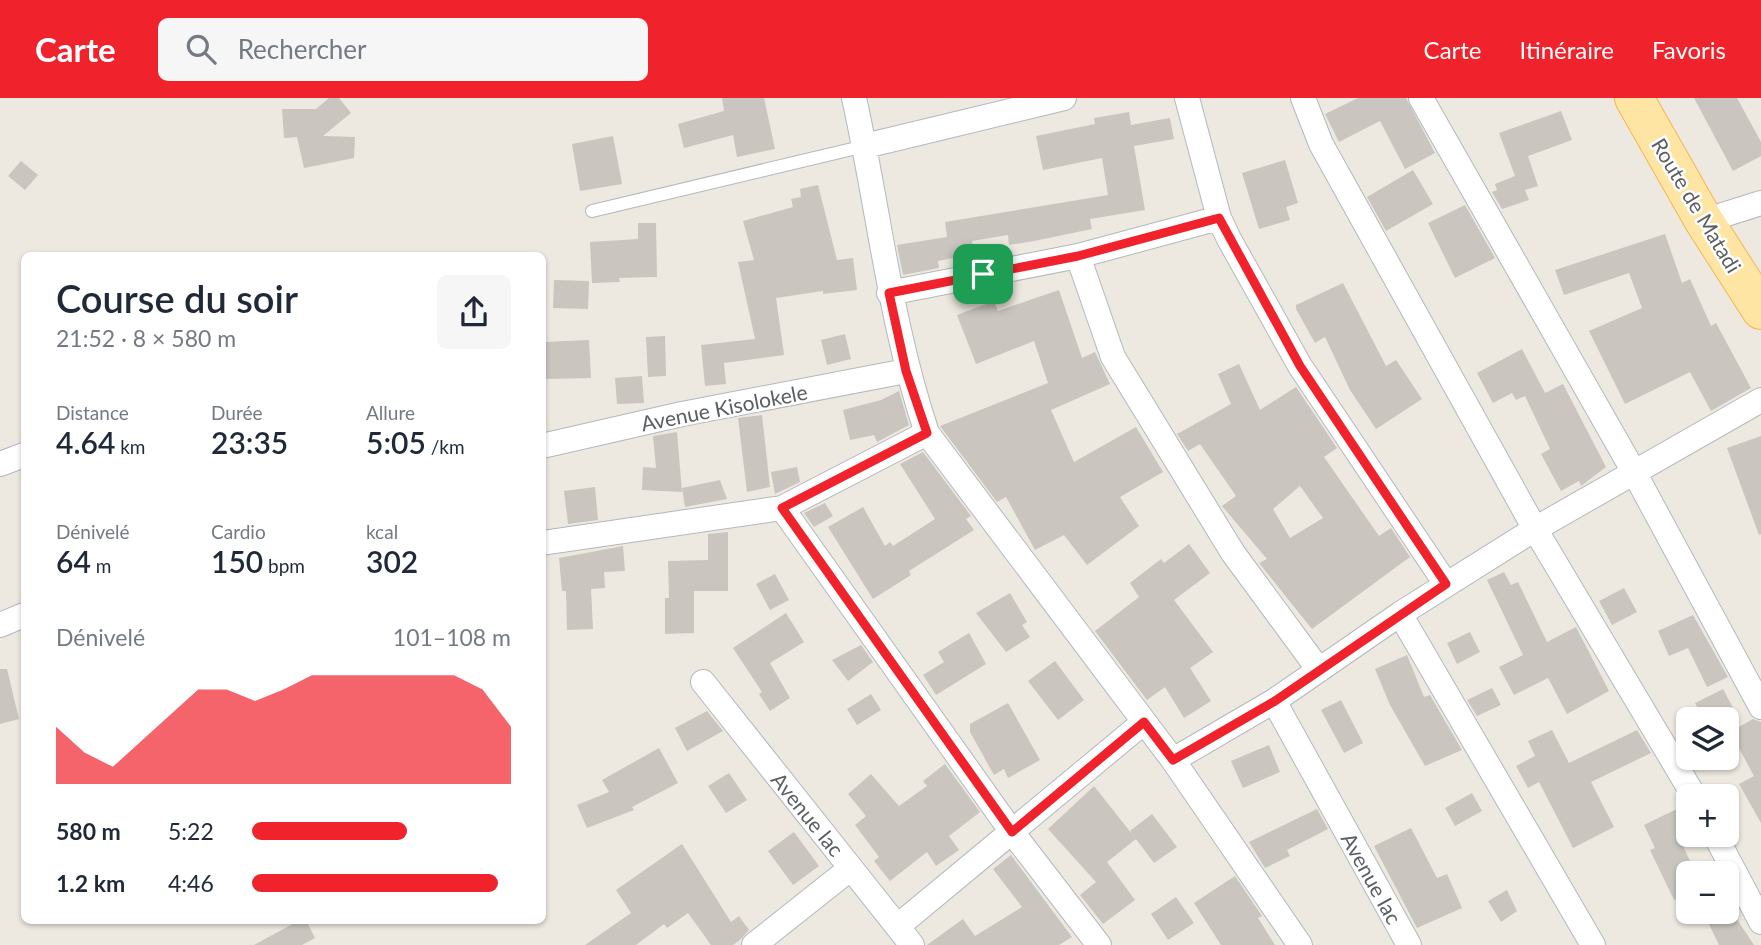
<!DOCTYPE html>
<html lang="fr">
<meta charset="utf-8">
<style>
:root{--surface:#fff;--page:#f6f6f7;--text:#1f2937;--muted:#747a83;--accent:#f0232c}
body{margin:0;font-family:Lato,sans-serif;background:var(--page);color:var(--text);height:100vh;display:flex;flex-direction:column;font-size:26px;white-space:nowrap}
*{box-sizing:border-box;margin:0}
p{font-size:23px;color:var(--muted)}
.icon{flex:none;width:38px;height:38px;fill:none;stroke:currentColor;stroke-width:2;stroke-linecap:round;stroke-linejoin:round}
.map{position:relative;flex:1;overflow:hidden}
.details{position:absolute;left:21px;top:154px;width:525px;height:672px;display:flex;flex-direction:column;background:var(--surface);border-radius:10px;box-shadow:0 2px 5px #0004}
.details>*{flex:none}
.buttons{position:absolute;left:1676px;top:609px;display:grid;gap:14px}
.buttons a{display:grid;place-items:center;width:63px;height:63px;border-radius:10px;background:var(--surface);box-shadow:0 2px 5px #0004;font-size:35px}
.pin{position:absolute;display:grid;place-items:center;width:60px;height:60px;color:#fff;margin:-30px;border-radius:14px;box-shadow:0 4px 10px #0006}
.round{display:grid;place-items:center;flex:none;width:74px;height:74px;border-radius:10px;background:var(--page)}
.headline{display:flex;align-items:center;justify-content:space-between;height:119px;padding:0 35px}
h1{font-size:38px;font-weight:600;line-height:52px}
.stats{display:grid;grid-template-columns:repeat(3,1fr);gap:10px;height:119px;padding:7px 35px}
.stats div{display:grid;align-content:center}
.stats b{font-size:30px;font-weight:600}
.stats small{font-size:19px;font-weight:400}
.stats p{font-size:19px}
.chart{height:196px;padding:14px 35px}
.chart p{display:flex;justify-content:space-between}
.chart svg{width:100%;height:126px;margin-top:7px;fill:var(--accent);opacity:.7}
ul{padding:0 35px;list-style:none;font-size:23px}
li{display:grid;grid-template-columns:112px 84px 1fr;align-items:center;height:52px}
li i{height:18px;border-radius:9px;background:var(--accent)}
header{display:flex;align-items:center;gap:42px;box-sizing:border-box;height:98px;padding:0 35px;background:var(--accent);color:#fff}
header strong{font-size:33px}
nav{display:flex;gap:38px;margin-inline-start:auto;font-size:24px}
.search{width:490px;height:63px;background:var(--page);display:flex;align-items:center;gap:18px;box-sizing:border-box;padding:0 24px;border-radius:10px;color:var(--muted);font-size:26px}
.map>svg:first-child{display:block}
.building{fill:#cac5bf;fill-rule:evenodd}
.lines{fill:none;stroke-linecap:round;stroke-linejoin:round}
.lane-casing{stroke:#b3b8bc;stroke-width:14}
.street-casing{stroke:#b3b8bc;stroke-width:26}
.primary-casing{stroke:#f7b44f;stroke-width:40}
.lane{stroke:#fff;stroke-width:12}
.street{stroke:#fff;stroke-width:24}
.primary{stroke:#ffe5a3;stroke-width:38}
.route-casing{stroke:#fff;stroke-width:14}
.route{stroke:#f0232c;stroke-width:9}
.labels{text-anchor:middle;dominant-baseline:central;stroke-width:5;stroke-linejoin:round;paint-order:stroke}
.street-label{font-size:21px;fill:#595e62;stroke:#fff}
</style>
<header>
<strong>Carte</strong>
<div class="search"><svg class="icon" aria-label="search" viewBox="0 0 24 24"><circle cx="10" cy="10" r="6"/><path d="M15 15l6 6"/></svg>Rechercher</div>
<nav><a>Carte</a><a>Itinéraire</a><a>Favoris</a></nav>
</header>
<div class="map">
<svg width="1761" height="847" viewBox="0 0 1761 847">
<rect width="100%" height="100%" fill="#ede9e0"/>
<path class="building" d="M329,0H339L351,15L323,38L355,39L354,60L304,70L297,39L284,40L282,11H316Z
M722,0H764L775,51L737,59L733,37L684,50L678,26L724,13Z
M1358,0H1406L1435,55L1405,71L1380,23L1339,44L1325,16Z
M1694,0H1737L1761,44V58L1733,73Z
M1561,13L1572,42L1528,58L1538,88L1525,92L1529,102L1502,111L1492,94L1497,92L1495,86L1515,78L1499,35Z
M1129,14L1131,27L1170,20L1174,41L1134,48L1145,112L1090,121L1092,131L1034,143L1009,147L1008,137L972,143L974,156L938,163L939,170L903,177L897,147L947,139L945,124L1108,97L1102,60L1043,72L1036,38L1095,26L1094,20Z
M613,38L622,86L580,93L572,46Z
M1285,62L1298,105L1286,109L1290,122L1259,131L1242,75Z
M21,63L38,77L25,92L8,78Z
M1413,72L1433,106L1386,133L1367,99Z
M818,87L837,162L853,160L857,192L823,196V193L776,200L784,257L724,265L726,286L705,288L701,247L755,241L738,164L754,162L743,123L793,109L791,101L801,99L800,91Z
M1465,107L1495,160L1455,180L1428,125Z
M638,125H656L657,179L619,180L620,184L592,185L590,144L638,141Z
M1665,136L1682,185L1690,181L1711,228L1716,225L1751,290L1711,313L1690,274L1625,306L1589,233L1642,210L1629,175L1564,197L1555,172Z
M554,182L589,183L588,211L553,210Z
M1343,185L1386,268L1396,262L1422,301L1376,331L1350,292L1325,239L1315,245L1296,211V207Z
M1059,192L1082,260L1095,254L1110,286L1051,312L1074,364L1136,329L1163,374L1120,399L1139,428L1087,467L1064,437L1035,452L1006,399L997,404L940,328L1048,285L1034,243L976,266L957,217L994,203L998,213Z
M845,236L851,261L827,267L821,242Z
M665,238L666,278L648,279L646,239Z
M589,242L591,280L546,281L545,244Z
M1522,251L1545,295L1563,286L1606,369L1581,388L1579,383L1561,393L1541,356L1550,351L1525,298L1516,302L1512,295L1493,305L1477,275Z
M1239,266L1260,312L1296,289L1337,350L1324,359L1379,438L1391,430L1410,459L1312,531L1259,465L1267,461L1222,408L1236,398L1200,346L1188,353L1177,336L1231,306L1218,276ZM1300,388L1323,420L1290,440L1273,411Z
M642,278L644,305L617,306L615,280Z
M899,293L909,327L877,344L874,337L850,342L843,312L881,302Z
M762,317L770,389L747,394L738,320Z
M677,334L682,394L642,392L643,369L656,370L653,338Z
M1761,338V436L1759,437L1727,350Z
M923,354L971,418L966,421L974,432L909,473L911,477L873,501L828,429L863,409L885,448L890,444L893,448L935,421L900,366Z
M797,369L800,384L775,396L771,374Z
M720,382L727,401L685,409L682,390Z
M595,389L598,422L568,426L564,393Z
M825,405L833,418L814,429L804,415Z
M728,434V493H694V535L665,536V500H669L668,463L708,462V436Z
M1189,446L1210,475L1174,502L1213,554L1190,570L1211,603L1184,620L1165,589L1147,602L1095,533L1139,499L1130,485L1161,461L1164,465Z
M623,448L625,473L604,474L605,490L591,491L593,531L567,532L566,493H562L559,460Z
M1504,474L1511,487L1518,484L1547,544L1576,529L1609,593L1567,616L1548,580L1514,597L1499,569L1523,557L1487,482Z
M775,476L789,502L770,512L756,486Z
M1624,490L1637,514L1612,527L1599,503Z
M1010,495L1027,524L1022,527L1030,539L1006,554L976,515Z
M786,515L804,544L770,565L790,600L770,613L759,596L762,594L733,550Z
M1693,517L1728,579L1707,589L1688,550L1669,558L1658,533Z
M1470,534L1480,554L1457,566L1447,545Z
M969,535L986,566L936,597L923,577L944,564L938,554Z
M861,547L873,564L848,583L832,562Z
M1407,557L1424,599L1430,597L1462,652L1425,668L1390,607L1375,571Z
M1055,563L1084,602L1058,622L1028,583Z
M0,571H7L19,621L0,626Z
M1492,590L1501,607L1477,618L1467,602Z
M1723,591L1739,621H1703L1695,605Z
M871,596L881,612L857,627L847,611Z
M1341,602L1363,645L1344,655L1321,612Z
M1008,605L1040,662L1008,680L1004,671L994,677L970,634V626Z
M707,613L723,633L687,653L675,630Z
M1753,621L1761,624V725L1739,686L1754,678L1730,634Z
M1552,632L1569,665L1637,632L1651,655L1591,684L1614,729L1573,750L1539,684L1528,690L1516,668L1535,658L1528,643Z
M1269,647L1280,674L1243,690L1231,663Z
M659,650L678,685L632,709L634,712L587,730L577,707L609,694L602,682Z
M945,666L980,714L949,738L959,752L936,768L927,754L890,783L874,763L879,759L855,727L866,718L848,696L871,676L899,708L927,688L923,683Z
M729,675L747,702L726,715L708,688Z
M1094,688L1136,741L1107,764L1135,802L1103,826L1080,797L1096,784L1048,731Z
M1472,695L1482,713L1455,728L1445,710Z
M1683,708L1689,712V731L1677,736L1696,775H1689V795L1674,802L1650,752L1655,750L1644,727Z
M1317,711L1328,731L1287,752L1290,758L1265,770L1249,744Z
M1152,716L1177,749L1154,765L1130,733Z
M1411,730L1437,780L1447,776L1462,810L1417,830L1374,748Z
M794,734L819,768L793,787L768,753Z
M682,746L731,824L739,818L749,832L740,842L733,847H711L688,815L667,830L664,826L636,847H585L631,815L616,792Z
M1011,757L1072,839L1059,847H927L963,821L975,838L1022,809L993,771Z
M1235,778L1262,818L1258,820L1275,847H1221L1194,805Z
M1507,792L1517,813L1501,824L1488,803Z
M1176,799L1194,825L1168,842L1151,816Z
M1703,814H1732L1754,847H1719Z
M300,822H306L315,840L302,847H254Z"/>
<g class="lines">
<defs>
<path id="lane" d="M592,113L865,48"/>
<path id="street" d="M854,0C879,112 890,225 927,335L1173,662L1300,847
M1187,0L1219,120L1229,141L1300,268L1446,486
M1303,0L1321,46L1535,431L1694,698
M1421,0L1634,374L1761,609
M865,48L1064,0
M1704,123L1761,105
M1078,158L1113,259L1233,455L1319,572
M889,195L1078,158L1219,120
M542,348L682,316L906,273
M0,366L24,357
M782,410L1012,734L1099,847
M542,445L782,410L927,335
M1400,516L1593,847
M0,527L24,517
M703,584L912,847
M1274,603L1409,847
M1173,662L1274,603L1400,516L1535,431L1761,302
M1715,737L1761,824
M898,828L1144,624
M754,847L851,770"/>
<path id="primary" d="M1634,0L1704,123L1761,212"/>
</defs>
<use href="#lane" class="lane-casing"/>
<use href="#street" class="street-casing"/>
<use href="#primary" class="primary-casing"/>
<use href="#lane" class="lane"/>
<use href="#street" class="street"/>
<use href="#primary" class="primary"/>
</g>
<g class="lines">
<defs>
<path id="route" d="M1219,120L1300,268L1446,486L1275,603L1173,662L1144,624L1012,734L782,410L927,335L906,273L889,195L1078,158Z"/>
</defs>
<use href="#route" class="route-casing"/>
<use href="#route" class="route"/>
</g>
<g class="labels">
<g class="street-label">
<text transform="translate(1697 107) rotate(59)">Route de Matadi</text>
<text transform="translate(724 309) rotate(-11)">Avenue Kisolokele</text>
<text transform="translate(808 716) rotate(51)">Avenue lac</text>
<text transform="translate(1372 780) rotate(61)">Avenue lac</text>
</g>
</g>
</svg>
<div class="buttons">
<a><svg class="icon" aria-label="layers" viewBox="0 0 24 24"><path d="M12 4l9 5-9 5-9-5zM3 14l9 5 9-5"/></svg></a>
<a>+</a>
<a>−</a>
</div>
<div class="pin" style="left:983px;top:176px;background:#1e9e55"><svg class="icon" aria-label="arrive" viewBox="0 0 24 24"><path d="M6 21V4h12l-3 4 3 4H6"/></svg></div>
<section class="details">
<div class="headline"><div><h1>Course du soir</h1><p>21:52 · 8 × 580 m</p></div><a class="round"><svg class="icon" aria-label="share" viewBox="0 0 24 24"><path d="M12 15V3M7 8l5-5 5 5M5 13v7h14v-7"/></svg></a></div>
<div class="stats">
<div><p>Distance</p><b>4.64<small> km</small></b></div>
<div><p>Durée</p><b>23:35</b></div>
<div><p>Allure</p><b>5:05<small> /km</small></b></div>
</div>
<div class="stats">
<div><p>Dénivelé</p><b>64<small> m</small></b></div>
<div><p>Cardio</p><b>150<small> bpm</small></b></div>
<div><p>kcal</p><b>302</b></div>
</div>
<div class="chart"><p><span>Dénivelé</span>101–108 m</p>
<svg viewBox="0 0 160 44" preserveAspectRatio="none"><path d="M0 44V24L10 33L20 38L30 29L40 20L50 11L60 11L70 15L80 11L90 6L100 6L110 6L120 6L130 6L140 6L150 11L160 24V44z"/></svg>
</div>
<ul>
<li><b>580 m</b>5:22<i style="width:60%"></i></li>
<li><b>1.2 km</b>4:46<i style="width:95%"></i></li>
</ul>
</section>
</div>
